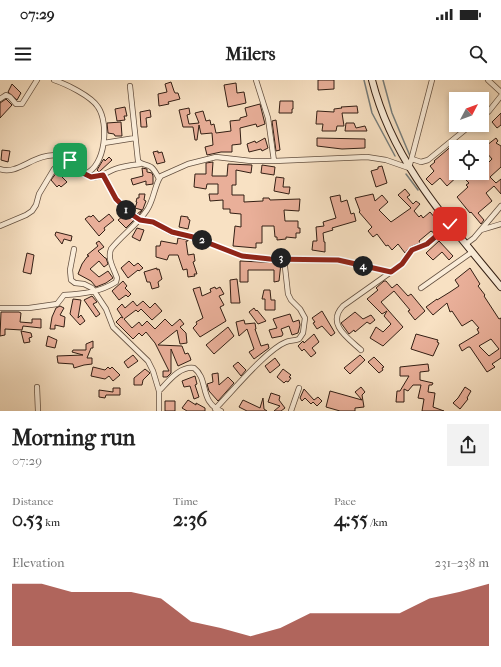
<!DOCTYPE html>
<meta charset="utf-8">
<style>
:root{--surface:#fff;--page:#f2f2f2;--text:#222;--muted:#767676;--accent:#8f2418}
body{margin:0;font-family:"IM FELL French Canon",serif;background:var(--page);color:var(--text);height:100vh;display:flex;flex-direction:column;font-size:15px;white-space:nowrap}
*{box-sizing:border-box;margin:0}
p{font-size:13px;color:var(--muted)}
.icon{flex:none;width:22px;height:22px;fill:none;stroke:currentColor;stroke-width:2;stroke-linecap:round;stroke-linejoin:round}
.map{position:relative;height:331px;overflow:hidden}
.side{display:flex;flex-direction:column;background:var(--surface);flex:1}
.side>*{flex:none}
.needle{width:26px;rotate:49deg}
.buttons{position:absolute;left:449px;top:12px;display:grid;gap:8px}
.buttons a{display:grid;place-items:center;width:40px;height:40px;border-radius:0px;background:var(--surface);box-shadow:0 2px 6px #0003;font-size:20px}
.pin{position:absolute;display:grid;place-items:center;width:34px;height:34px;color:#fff;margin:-17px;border-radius:8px;box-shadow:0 2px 6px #0006}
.km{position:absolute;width:20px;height:20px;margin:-10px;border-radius:50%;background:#222;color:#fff;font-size:11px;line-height:20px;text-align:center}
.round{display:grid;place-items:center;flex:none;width:42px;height:42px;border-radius:0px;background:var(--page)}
.headline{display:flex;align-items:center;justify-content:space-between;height:68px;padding:0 12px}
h1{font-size:22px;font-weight:800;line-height:30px}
.figures{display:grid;grid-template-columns:repeat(3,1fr);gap:6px;height:68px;padding:4px 12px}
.figures div{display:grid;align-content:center}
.figures b{font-size:20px;font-weight:800}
.figures small{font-size:11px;font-weight:400}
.figures p{font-size:11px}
.chart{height:112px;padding:8px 12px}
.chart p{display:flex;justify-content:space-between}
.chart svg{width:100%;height:72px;margin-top:4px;fill:var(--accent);opacity:.7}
.status{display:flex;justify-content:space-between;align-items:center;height:28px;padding:0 20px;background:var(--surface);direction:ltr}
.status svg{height:11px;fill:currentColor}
header{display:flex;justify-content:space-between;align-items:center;height:52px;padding:0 12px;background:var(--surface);font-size:18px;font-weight:800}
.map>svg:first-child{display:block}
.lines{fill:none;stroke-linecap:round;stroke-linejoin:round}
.stream{stroke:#767d7b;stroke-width:1.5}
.building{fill:#e9af99;stroke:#331f14;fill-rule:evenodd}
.street-casing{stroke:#645040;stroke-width:6}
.secondary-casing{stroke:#331f14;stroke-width:8}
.street{stroke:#faecd8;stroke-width:4.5}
.secondary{stroke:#faecd8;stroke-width:6}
.route-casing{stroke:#fff;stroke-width:8}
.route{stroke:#8f2418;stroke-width:5}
</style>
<div class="status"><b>07:29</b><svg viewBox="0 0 49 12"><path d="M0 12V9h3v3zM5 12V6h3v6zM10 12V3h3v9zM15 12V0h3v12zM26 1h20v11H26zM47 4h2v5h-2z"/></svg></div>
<header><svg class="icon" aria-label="menu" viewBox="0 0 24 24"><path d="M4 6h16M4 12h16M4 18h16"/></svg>Milers<svg class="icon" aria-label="search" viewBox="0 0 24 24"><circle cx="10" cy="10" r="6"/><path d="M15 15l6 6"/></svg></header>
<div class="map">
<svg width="501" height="331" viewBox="0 0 501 331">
<rect width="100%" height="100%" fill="#f8e1c3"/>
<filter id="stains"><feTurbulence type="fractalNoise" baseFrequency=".005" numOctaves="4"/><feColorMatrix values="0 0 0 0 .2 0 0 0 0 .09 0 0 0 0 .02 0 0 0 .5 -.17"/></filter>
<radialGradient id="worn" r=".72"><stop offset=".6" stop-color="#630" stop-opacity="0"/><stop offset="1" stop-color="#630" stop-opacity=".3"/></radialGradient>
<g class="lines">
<path class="stream" d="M364,0L372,33L395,76
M383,0L392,33L410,76
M406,94L418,110"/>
</g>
<path class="building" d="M318,0H334V9L318,10Z
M171,2L174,11L175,13H178L180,19L168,22L169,24L159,26L158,14L167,12L165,4Z
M236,3L237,13L244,12L246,23L228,27L224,5Z
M12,4L21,13L17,20L8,12Z
M6,19L12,25L0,38V23Z
M280,21H293V29H292V33H279Z
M260,24L265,44L257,47L256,44L240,48L241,64L232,65V72H221L207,75L205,67L213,65L212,53L201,54L199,45L197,60H195L193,47H183L179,30L189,28L190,34L187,35L189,44L199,43L195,33L203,31L206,41L210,40L211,45L214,44L216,53L231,51L230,41L240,40V38L247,36L245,28Z
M357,26L358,33H342L344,46H337L336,51H322L323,44H316L317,31L334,32V29L342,28L341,27Z
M125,27L127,36H124L125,40L117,41L115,29Z
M150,30L151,37L146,38L147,47H141L140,32Z
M501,33V45L497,48L492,42Z
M276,40L280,70L276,71L272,41Z
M121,42L122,56H115L114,54L108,53L107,43Z
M346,43H354L356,48L365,46L367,51H345Z
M265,58L268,68L262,71L261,69L249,72L247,64L255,61L256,63Z
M317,58L365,59V68L342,69L317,66Z
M496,58L498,61L496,63L501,66V87L490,97L496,103L501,99V114L494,106L486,113L492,121L478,133L484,140L481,144L471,132L470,133L457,117L468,107L466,105L469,103L460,94L447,106L440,98L432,105L426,99L434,91L430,86L435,82L434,81L454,64L456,67V93H487L483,88L492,79L486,72L482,75V69Z
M2,70L10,71L8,82L1,80Z
M158,71V73L162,72L165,82L157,84L153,72Z
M109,77L112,80L99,92L97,90L103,80L104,79L105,81Z
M213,82L212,96H227L228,84L252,85L251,93L236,90V105H232V115H244V122L263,121V118H269L270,120L300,119L299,131L284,130L285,141H298V148H300V153H296V158L286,157V159L277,160V157H275L274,146H262V163H256V168L233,166L235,146L241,147V134L230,133V129H223V120L210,121L209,114H218V104H207L206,109L194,107L195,94H206V83Z
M262,85L275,87L274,95L261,93Z
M382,86L387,103L376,107L371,91L378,89V87Z
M63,87L65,88L62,97L67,102L61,107L59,105L57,107L51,100L57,92Z
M142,88L147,89V92L152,93L153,96V104L146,105V101L133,105L131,99L143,96Z
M276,97L284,98L283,107H290L289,114L274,111Z
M405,109L410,115L407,117L413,124L416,121L420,124L414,131L419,137L421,135L423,138L430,132L442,146L434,153L431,151L419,161L420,163L410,167L405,173L398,164L392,170L388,165L386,166L377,154L373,157L368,151L372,147L359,132L360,131L355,118L373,114L375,121L382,115L388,122L379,130L391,142L411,128L398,115Z
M139,114H145L144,120L146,121L143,129L139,135L137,134L142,130L135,128L137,122H136L137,118H139Z
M340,115L341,122L347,120L351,134L354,133L356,141L332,148L333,150L323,153L324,162H325V172L312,170L313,161H317L316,147L324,146L323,142L336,138L330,117Z
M109,134L114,140L104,148L105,150L99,156L85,139L89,136L91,137L93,135L99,142Z
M126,134L134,140L126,148L118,140Z
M181,136L188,137V139L190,140L188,149L179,147Z
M137,148L144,150L140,161L132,157Z
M56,152L72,156L71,161L64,159L62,164L55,155Z
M178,158L188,160V161H186L188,175L194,174L195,181L193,182L197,194H194L195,196L188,197L187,189L183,190L178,175H169L167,180L156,177V166H160L161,161L177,164Z
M99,161L104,167L98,171L105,178H106L108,184L104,187L99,181L90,189L99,197L108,191L113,198L106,203L96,207L91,201L78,194L82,184L87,177L89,176L87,175L98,166L96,163Z
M439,161L453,176L449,180L442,172L433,180L426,173Z
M27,173L34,175L31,194L23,192Z
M129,181L134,186L138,183L143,188L139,191L138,190L128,198L121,188Z
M240,181L281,183L279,201L274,202V190H248V202H240Z
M157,188V190L159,189L162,199L158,202L159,207L152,209L150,202H147L144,192Z
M470,188L480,204L478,206L485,215L484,216L499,239L501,238V278L492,284L495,287L487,292L470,267H468L462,271L459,265L479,253L477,249L479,248L472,240L462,246L452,231L450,232L447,223L433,235L426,227L437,219V220L450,212L459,206L455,200ZM491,259L499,269L489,276L479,266Z
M237,199L240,223H231L230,200Z
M123,201L127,206L125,208L131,214L128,217L126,215L119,220L112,211Z
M384,201H386L392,208L397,204L408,216L411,214L425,231L415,240L408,231L410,230L394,211L381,222L403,247L383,266L370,258L376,247L383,252L391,244L384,236L387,231L382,234L367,219L378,210L376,208Z
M200,207L202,216L211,212L210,209L215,207L216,209L220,207L224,214L219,216L224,225L220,227L226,241L200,257L193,248L197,244L196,242L203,238L193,209Z
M264,210H270L271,220H275V230H265V219H262Z
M92,216L97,222L93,224L100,234L96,237L84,220Z
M73,219L81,220L78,238L81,235L85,241L80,245L70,234Z
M133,221L137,226L143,221L150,228L155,223L162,231L152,240L141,229L138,232L136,230L124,239L132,248L139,242L142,246L147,241L155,249L165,239L172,246L180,239L184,244L180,247L186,253L187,263L180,264L177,250L158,265L182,266L185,274L188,273L190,277L191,280L178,286L171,269V293L167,297H163V291H169L155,263L146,252L142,256L139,253L133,259L116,242L121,237L123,238L117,229L122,224L125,228Z
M60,226L64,228L60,235L65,237L64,247L55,245V249H50L52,237L56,228Z
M254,228L256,231L257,230L266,241L258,244L249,232Z
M322,231L335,253L331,256L322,246L317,249L313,243L315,242L312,238Z
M1,232H19L21,233L20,242L32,243V239H41V248L23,246L22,250L5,249V255L0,256Z
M355,232L363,239L371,235L375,240L370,244L367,242L355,252L354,250L349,254L341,243Z
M290,234L293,242L299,240L300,245L298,253L292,255L289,246L281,249L283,254L282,256L272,258L269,250L277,248L273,239Z
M244,240L245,244L255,243L256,249H255L261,266L268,264L269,268L254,279L249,272L254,269L247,249L239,256L236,242Z
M228,247L234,256L214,274L206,265Z
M21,251L31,253L32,257L29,258L30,262L24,263Z
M314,254L319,262L312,268L316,273L311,277L304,269L302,271L298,266L303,261L304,263Z
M416,254L438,260L437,262L439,263L433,276L411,269Z
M48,256L57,260L55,268L46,266Z
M93,261V268H91L87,278H92V284L84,285L74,288L73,284L58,283L57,276L83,275L72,272L73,270H86V264Z
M133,275L138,281L128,288L124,282Z
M360,275L365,280L350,294L344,288Z
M374,277L384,287L382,288L383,290L379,293L368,282Z
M275,278L280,285L270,293L265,286Z
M238,282L246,290L241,296L233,286Z
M428,284L429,291L420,292V300L433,303L432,305H429L428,312L435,313L433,327L444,331H422L424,319L418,318L421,305H413L408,311L404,309V322H396L397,311H400L409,296H400V287Z
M93,287L105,290L108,287L110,289L112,287L120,295L113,301L109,296L105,299L91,296Z
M145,289L150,293L143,300L142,305H134V298Z
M283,289L291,295L289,297L291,298L288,302L286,301L284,303L277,297Z
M218,293L219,305L228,297L234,303L218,321L209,311L207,304L213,302L212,294Z
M195,296L197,304L195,305L199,317L194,319L190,306L184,307L182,301Z
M361,307L365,312L362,315L364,327L355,328V331H340L326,327L330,311L362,320L355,312Z
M465,307L471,311L467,318L468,319L460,329L453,323L458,318Z
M113,308H120V315H106L105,318L99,317V310L113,312Z
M304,309L314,320L318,317L322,321L317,326L313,322L311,324L305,318L302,321L300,318Z
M271,313L280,316L279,320L285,328L281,331H274L280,326L268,322Z
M263,318L264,329L267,331H247L239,327L243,320L260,328Z
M188,320L196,325V323L205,328V331H187L182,328Z
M165,321H175V331H165Z"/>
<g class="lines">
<defs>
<path id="street" d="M256,0L268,38L274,81
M488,0L501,12
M130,6L138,81C142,85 146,84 151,87C155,90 157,95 159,99
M0,19L6,15L10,17L16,24H22L37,0
M482,37L489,31L501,16
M104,63L135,58
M412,79L421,82L428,80L471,45
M0,89C18,96 36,71 60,76C72,78 76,90 85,94C106,86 109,43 98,27C91,16 66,4 54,0
M85,94C97,102 104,93 115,89C123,86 132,85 140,84
M103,95L116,119L131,134L140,140L153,142L172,153L193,157L242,176L270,179L338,180L391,192L401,184L412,170L427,164L450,144
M0,146L26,135L32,131L36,125L39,114L54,89L61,84L70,80
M481,150L501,144
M466,164L474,158L501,126
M74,169L70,190L71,200L75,203L84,204L92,208L106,229L113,247L148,281L153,291L159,311V331
M421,208L472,172
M0,228H29L57,224L64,215C83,214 100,212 116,202L117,198C114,189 107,179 111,169C122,155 137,145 147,130C154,120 155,103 161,96L188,84L216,77L251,81H274L367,77L386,80L409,88L432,0
M361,270C348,258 326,244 343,226L391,192
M37,307L38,331
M159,311C168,302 179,286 194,288C209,299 199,322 221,331
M215,329C232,312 266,270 286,262C290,260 295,261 299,259L303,253L305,238L300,229L291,220L288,214L284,178
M291,331L299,308"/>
<path id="secondary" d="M372,0C393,83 448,142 501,207"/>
</defs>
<use href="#street" class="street-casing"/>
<use href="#secondary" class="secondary-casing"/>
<use href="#street" class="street"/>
<use href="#secondary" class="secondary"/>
</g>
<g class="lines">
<defs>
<path id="route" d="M70,80L81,92L91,97L103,95L116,119L131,134L140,140L153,142L172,152L193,157L242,176L270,179L338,180L391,192L402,184L412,170L427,164L450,144"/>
</defs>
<use href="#route" class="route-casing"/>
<use href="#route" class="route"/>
</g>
<rect width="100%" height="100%" filter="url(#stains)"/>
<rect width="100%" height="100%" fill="url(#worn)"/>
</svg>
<div class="buttons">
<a><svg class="needle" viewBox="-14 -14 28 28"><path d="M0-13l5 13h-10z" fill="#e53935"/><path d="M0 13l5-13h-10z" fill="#767676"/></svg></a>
<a><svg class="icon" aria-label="locate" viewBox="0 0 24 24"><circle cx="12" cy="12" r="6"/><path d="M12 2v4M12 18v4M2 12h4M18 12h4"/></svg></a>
</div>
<div class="pin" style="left:70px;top:80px;background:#1e9e55"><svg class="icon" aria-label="arrive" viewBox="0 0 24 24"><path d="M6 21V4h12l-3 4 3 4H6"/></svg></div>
<div class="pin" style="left:450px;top:144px;background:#d93025"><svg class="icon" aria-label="check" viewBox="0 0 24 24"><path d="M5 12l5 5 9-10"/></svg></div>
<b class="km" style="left:126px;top:130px">1</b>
<b class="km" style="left:202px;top:160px">2</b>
<b class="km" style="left:281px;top:178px">3</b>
<b class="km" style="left:363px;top:186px">4</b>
</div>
<section class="side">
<div class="headline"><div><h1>Morning run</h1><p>07:29</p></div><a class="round"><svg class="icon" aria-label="share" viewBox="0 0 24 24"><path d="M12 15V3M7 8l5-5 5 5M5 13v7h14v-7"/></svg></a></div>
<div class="figures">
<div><p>Distance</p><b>0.53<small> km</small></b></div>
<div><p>Time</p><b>2:36</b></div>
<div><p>Pace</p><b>4:55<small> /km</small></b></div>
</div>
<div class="chart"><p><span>Elevation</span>231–238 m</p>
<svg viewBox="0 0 160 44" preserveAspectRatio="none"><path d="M0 44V6L10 6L20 11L30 11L40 11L50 15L60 29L70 33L80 38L90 33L100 24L110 24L120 24L130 24L140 15L150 11L160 6V44z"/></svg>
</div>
</section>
